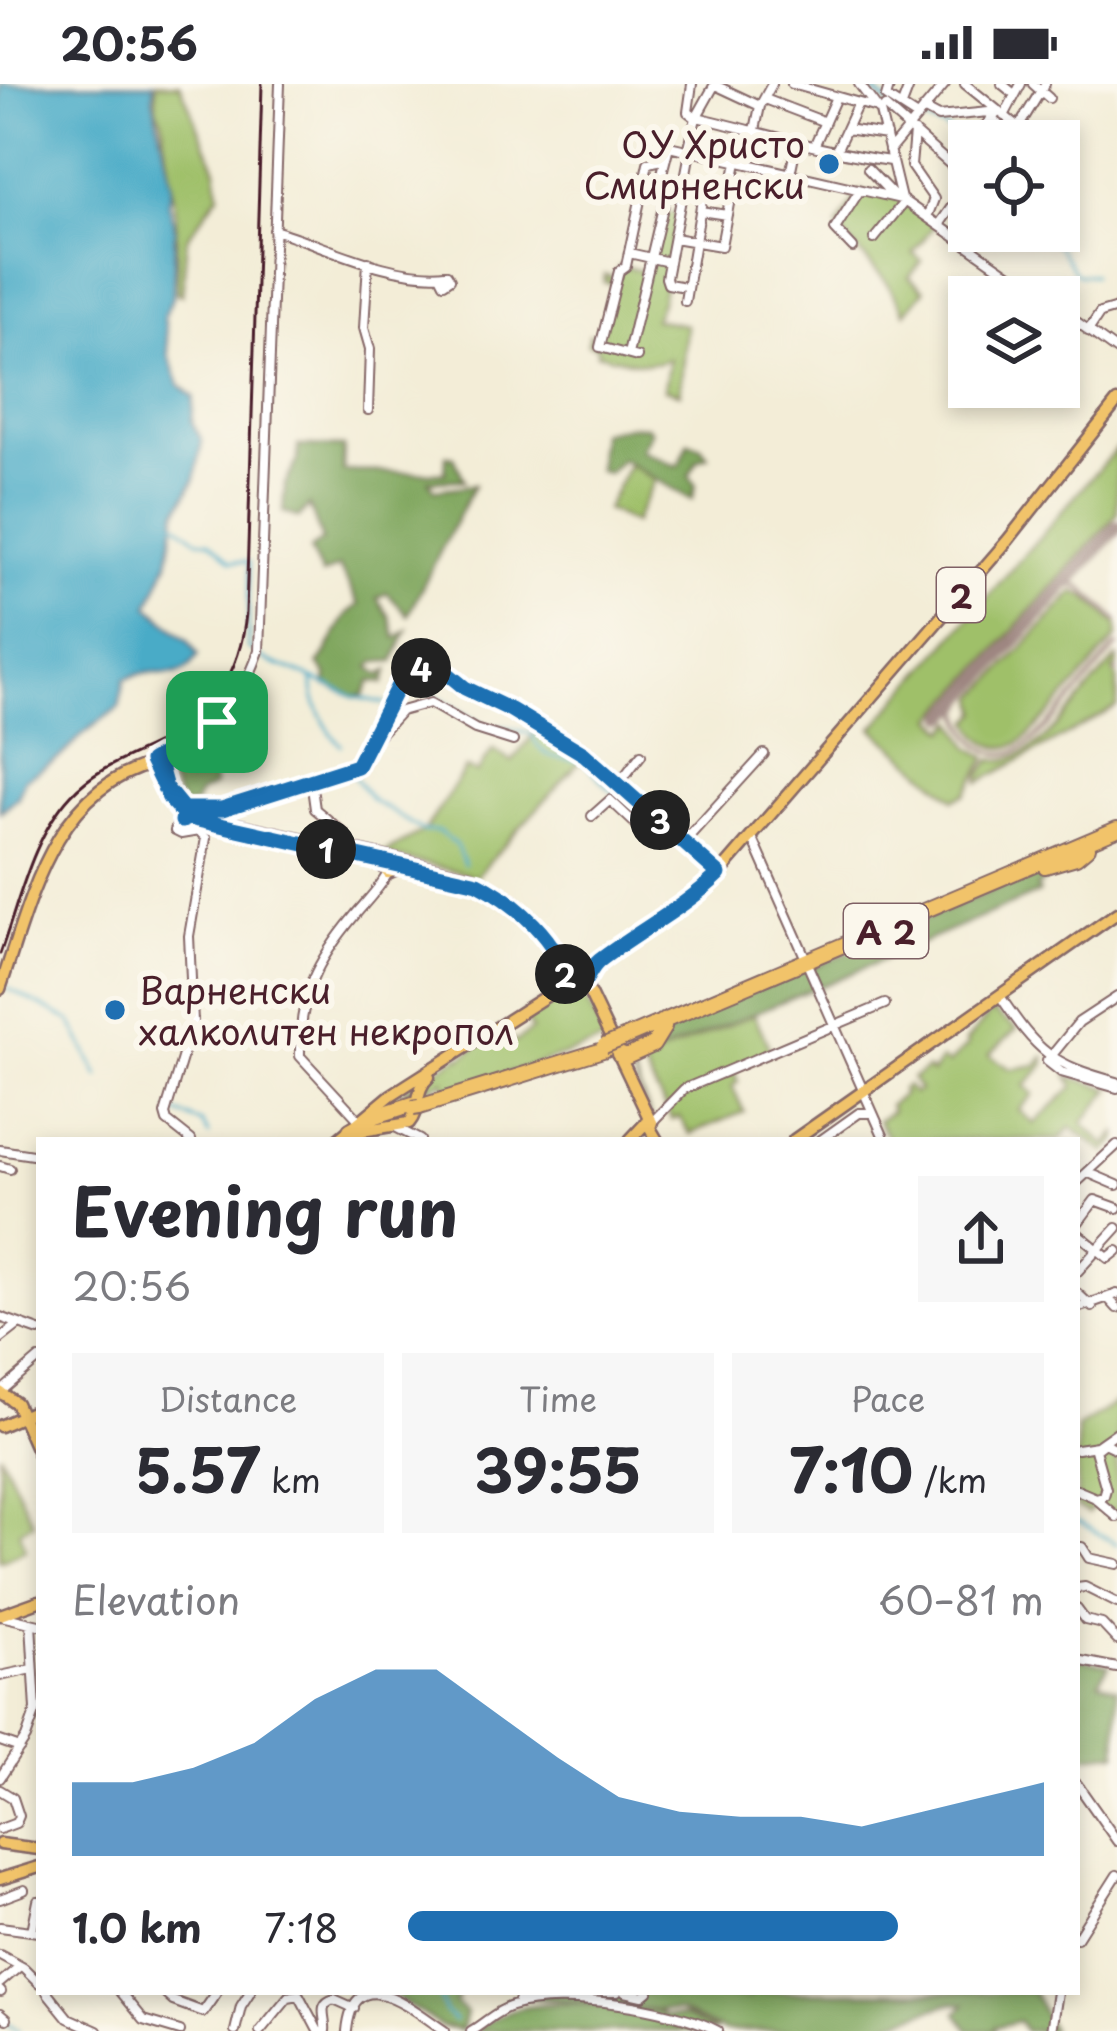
<!DOCTYPE html>
<meta charset="utf-8">
<style>
:root{--surface:#fff;--page:#f7f7f7;--text:#2b2b33;--muted:#7c7c81;--accent:#1f6fb2}
body{margin:0;font-family:"Playpen Sans",sans-serif;background:var(--page);color:var(--text);height:100vh;display:flex;flex-direction:column;font-size:45px;white-space:nowrap}
*{box-sizing:border-box;margin:0}
p{font-size:39px;color:var(--muted)}
.icon{flex:none;width:66px;height:66px;fill:none;stroke:currentColor;stroke-width:2;stroke-linecap:round;stroke-linejoin:round}
.map{position:relative;flex:1;overflow:hidden}
.side{position:absolute;left:36px;top:1053px;width:1044px;height:858px;display:flex;flex-direction:column;background:var(--surface);border-radius:0px;box-shadow:0 6px 18px #0003}
.side>*{flex:none}
.fabs{position:absolute;left:948px;top:36px;display:grid;gap:24px}
.fabs a{display:grid;place-items:center;width:132px;height:132px;border-radius:0px;background:var(--surface);box-shadow:0 6px 18px #0003;font-size:60px}
.pin{position:absolute;display:grid;place-items:center;width:102px;height:102px;color:#fff;margin:-51px;border-radius:24px;box-shadow:0 6px 18px #0006}
.km{position:absolute;width:60px;height:60px;margin:-30px;border-radius:50%;background:#222;color:#fff;font-size:33px;line-height:60px;text-align:center}
.round{display:grid;place-items:center;flex:none;width:126px;height:126px;border-radius:0px;background:var(--page)}
.headline{display:flex;align-items:center;justify-content:space-between;height:204px;padding:0 36px}
h1{font-size:66px;font-weight:700;line-height:90px}
.metrics{display:grid;grid-template-columns:repeat(3,1fr);gap:18px;height:204px;padding:12px 36px}
.metrics div{display:grid;align-content:center;border-radius:0px;background:var(--page);text-align:center}
.metrics b{font-size:60px;font-weight:700}
.metrics small{font-size:33px;font-weight:400}
.metrics p{font-size:33px}
.chart{height:336px;padding:24px 36px}
.chart p{display:flex;justify-content:space-between}
.chart svg{width:100%;height:216px;margin-top:12px;fill:var(--accent);opacity:.7}
ul{padding:0 36px;list-style:none;font-size:39px}
li{display:grid;grid-template-columns:192px 144px 1fr;align-items:center;height:90px}
li i{height:30px;border-radius:15px;background:var(--accent)}
.status{display:flex;justify-content:space-between;align-items:center;height:84px;padding:0 60px;background:var(--surface);direction:ltr}
.status svg{height:33px;fill:currentColor}
.map>svg:first-child{display:block}
.green{fill:#9fc069;stroke:#74704a;stroke-width:3}
.forest{fill:#7fa65d;stroke:#646244;stroke-width:3}
.water{fill:#48abc7;stroke:#496579;stroke-width:3}
.lines{fill:none;stroke-linecap:round;stroke-linejoin:round}
.stream{stroke:#48abc7;stroke-width:3}
.taxiway{stroke:#9e8681;stroke-width:4.5}
.runway{stroke:#9e8681;stroke-width:14}
.minor-casing{stroke:#856767;stroke-width:12}
.major-casing{stroke:#856767;stroke-width:15}
.highway-casing{stroke:#856767;stroke-width:18}
.minor{stroke:#fff;stroke-width:8}
.major{stroke:#f1c36a;stroke-width:10}
.highway{stroke:#f1c36a;stroke-width:14}
.rail{stroke:#4a1f2b;stroke-width:3}
.highway-bridge-casing{stroke:#856767;stroke-width:18;stroke-linecap:butt}
.highway-bridge{stroke:#f1c36a;stroke-width:14}
.route-casing{stroke:#fff;stroke-width:24}
.route{stroke:#1f6fb2;stroke-width:15}
.poi-dot{fill:#1f6fb2;stroke:#fbf7ec;stroke-width:4.5}
.labels{text-anchor:middle;dominant-baseline:central;stroke-width:12;stroke-linejoin:round;paint-order:stroke}
.shield{fill:#fbf7ec;stroke:#7f6065;stroke-width:3}
.shield-label{font-size:33px;font-weight:bold;fill:#4a1f2b}
.poi-label{font-size:36px;fill:#4a1f2b;stroke:#fbf7ec;text-anchor:end}
</style>
<div class="status"><b>20:56</b><svg viewBox="0 0 49 12"><path d="M0 12V9h3v3zM5 12V6h3v6zM10 12V3h3v9zM15 12V0h3v12zM26 1h20v11H26zM47 4h2v5h-2z"/></svg></div>
<div class="map">
<svg width="1117" height="1947" viewBox="0 0 1117 1947">
<rect width="100%" height="100%" fill="#fbf7ec"/>
<filter id="ink" filterUnits="userSpaceOnUse"><feTurbulence type="fractalNoise" baseFrequency=".00833" numOctaves="2"/><feDisplacementMap in="SourceGraphic" scale="24" xChannelSelector="R" yChannelSelector="G"/><feConvolveMatrix kernelMatrix="1 2 1 2 8 2 1 2 1" color-interpolation-filters="sRGB"/></filter>
<filter id="wash" filterUnits="userSpaceOnUse"><feTurbulence type="fractalNoise" baseFrequency=".004" numOctaves="4" result="noise"/><feDisplacementMap in="SourceGraphic" scale="48" xChannelSelector="R" yChannelSelector="G"/><feGaussianBlur stdDeviation="2.7" result="paint"/><feColorMatrix in="noise" values="0 0 0 0 0 0 0 0 0 0 0 0 0 0 0 0 0 1.4 0 .05"/><feComposite in="paint" operator="in"/></filter>
<g filter="url(#wash)">
<rect width="100%" height="100%" fill="#f3edd7"/>
<path class="green" d="M156,0H180L216,85L219,110L187,154L182,211L177,209L176,128L162,36L156,23Z
M860,107L897,114L935,140L913,169L922,177L909,193L924,206L905,229L888,200L837,143Z
M661,127L678,130L661,218L654,235L686,241L680,309L664,305L669,275C648,285 620,274 597,269L598,263L588,260L589,251L600,252L613,200L604,198L605,191L615,194L619,182L648,188Z
M1117,364V430L935,634L947,646L955,637L970,663L987,674L966,710L954,715L873,644Z
M629,380L655,396L634,439L606,425Z
M1074,508L1085,512L1117,540V553C1098,574 1038,649 1017,660C996,670 979,656 971,637L979,628L977,613Z
M1117,574V583L1113,586L1117,593V623L980,698V692L991,676C1042,682 1083,605 1117,574Z
M538,644L585,672L476,792L382,770L425,746L466,684L477,689L493,665L512,678Z
M563,903L584,913L607,957L455,1007L445,1006L444,996L431,1003L429,1000L422,1009L429,1011L422,1016L410,1007H403L394,1020L379,1029L381,1020L460,972L461,974L502,943L514,959L532,946L522,931Z
M992,927L1017,945L989,971L1011,985L1037,981L1044,973L1045,980L1025,1002L1034,1010L1019,1026L1034,1040L1074,1002L1068,992L1111,1005L1083,1039L1106,1061L1117,1049V1055L1106,1069L1071,1043L1060,1056H889L878,1037L892,1027L889,1022L903,1010L901,1006L907,1002L913,1010L919,1006L912,995L927,985L932,989L941,976L948,980L968,961L966,958Z
M754,930L771,968L733,985L738,998L732,1002L744,1028L690,1050L679,1033L672,1036L641,978Z
M1117,1318V1434L1097,1419L1088,1429L1077,1423V1343Z
M0,1369L33,1439L19,1447L26,1465L0,1477Z"/>
<path class="forest" d="M629,342H647L651,347L641,366L674,381H679L689,358L701,363L708,372L698,376L689,392L696,401L692,416L621,375L608,389L598,386L600,348Z
M298,362L344,363L343,387L445,389L446,372L454,373L464,396L429,397L435,406L474,401L408,531L387,509L377,514L390,533L396,554L407,546L394,577L375,578L370,583L380,591L388,587L384,599L371,597L364,611L355,613L326,601L327,592L318,580C335,562 337,533 359,521L339,483L322,491L310,466L322,456L309,421L299,434L283,428L285,400L298,376Z
M201,655L205,659L192,676L188,690L200,694L212,690L214,702L199,710L195,720L182,722L162,681L166,675Z
M1046,783L1043,798L1037,803L1039,809L819,903L811,884Z
M808,883L817,909L814,904L630,981L652,1036L627,976L660,959L672,945L688,934Z
M1077,1574L1109,1581L1099,1598L1117,1604V1669L1077,1673Z
M387,1908H456L459,1911L455,1919L466,1929L462,1946L442,1943Z
M539,1908H704L715,1913H749L750,1908H1033L1051,1944L1050,1947H1025L1019,1937L995,1943V1947H969L957,1929L965,1920L950,1919L865,1947H724L680,1928L525,1913Z
M576,1919L661,1928V1932L684,1933L716,1947H474C515,1918 527,1921 576,1919Z"/>
<path class="water" d="M0,0H154L153,15L172,100L169,119L175,144L173,212L164,232L169,271L180,301L194,313L192,338L202,357L195,395L177,428L168,478L149,522L188,556L198,571C182,599 171,587 145,589C138,590 132,593 125,595L119,623L83,650L62,672L25,695L18,713L0,728Z"/>
<g class="lines">
<path class="stream" d="M865,0L889,20
M919,35L945,44L969,64
M1047,147L1076,190L1093,191
M175,438L198,456L210,457L231,477L249,478L248,563C274,587 285,579 313,595C311,616 325,645 341,661
M313,595L355,613L385,619
M394,616L417,606L429,607L488,644L505,643L532,650C543,678 558,673 583,677L640,735L651,743L658,741
M351,689L372,716L423,747L439,748L456,761L464,780
M7,904L71,937L99,993
M170,1026L202,1039L209,1051
M1077,1437L1117,1460
M438,1908L445,1928L454,1937
M1,1935L19,1947"/>
<path class="taxiway" d="M1075,498L1080,484
M1062,504L1069,500L1079,502L1117,536
M1116,589L1117,588
M975,601L962,628C967,658 996,683 1025,662C1055,641 1091,590 1117,562"/>
<path class="runway" d="M948,631L1117,443"/>
</g>
</g>
<g filter="url(#ink)">
<g class="lines">
<defs>
<path id="minor" d="M692,0L688,28L696,34
M792,0L877,24
M859,0L880,28L901,115L1042,213
M890,0L886,13L917,33
M965,0L1022,46
M1002,0L1013,9
M1033,0L1049,14
M715,1L760,22
M765,15L825,38
M902,21L910,0
M885,23L969,97
M923,25L938,33L999,27
M1004,32L1021,0
M697,33C761,48 825,68 890,77
M991,34L1001,43L997,57
M846,45L886,51
M914,48L911,82L934,115L927,133
M971,57L998,28
M991,57L997,39
M1010,57L1045,0
M815,60L836,13
M688,67L696,34L715,0
M889,67L945,0
M835,69L858,19
M748,80L760,22L772,0
M868,85L892,110
M790,90L797,57
M656,113L669,62L901,115
M700,127L727,131
M960,136L969,124
M939,141L969,98
M274,146C324,161 392,196 445,190
M674,154L721,162L737,78
M874,155L904,118
M853,164L835,145L860,106
M629,169L669,178
M368,178L364,244L370,265L368,326
M447,190L450,195L444,199L441,193Z
M680,202L668,200L666,194L690,68
M685,217L704,104L731,110
M1059,225L1117,267
M1088,247L1100,229L1117,224
M628,270L665,115
M637,273L600,263L619,187L626,182L648,79L663,76
M375,655L401,627L430,619L475,645L513,657
M641,671L620,698L719,790
M158,678C210,646 238,629 259,567L280,0
M311,696L315,725L344,749L343,764
M189,723L181,729L175,747L181,750L199,747L206,754L189,852L193,938L165,1030L167,1037L191,1056
M191,723L222,725L357,682L406,586L412,582L448,590L465,604L511,626L567,659L620,698
M592,732L610,716L643,747L658,752L670,745
M752,753L806,875
M684,758L764,670
M809,884L885,1056
M1000,912C1038,968 1050,980 1117,998
M1048,976L1079,938L1117,913
M1047,977L1061,988L1117,1004
M359,1036L300,972C299,910 316,878 355,831C370,813 387,797 394,775
M652,1038L684,1005L885,920
M395,1043L420,1056
M821,1056L859,1029H871
M0,1066L39,1072
M0,1082L10,1085
M1089,1089L1117,1101
M1077,1098L1117,1061
M1077,1140L1095,1116L1117,1124
M1077,1149L1108,1174L1117,1167
M1077,1188L1117,1144
M1077,1209L1092,1223
M1108,1214L1117,1224
M1077,1224L1117,1210
M0,1233L39,1247
M0,1255L18,1241
M4,1305L39,1275
M1077,1365L1097,1362L1117,1348
M1077,1406L1096,1414L1104,1412L1106,1405L1095,1366L1104,1359L1117,1365
M1095,1414L1117,1433
M1077,1463H1082L1089,1474L1117,1480
M1077,1504L1085,1503L1117,1519
M1077,1525L1085,1536L1102,1540L1117,1556
M1,1532L39,1541
M1077,1576L1117,1584
M0,1592L33,1585
M0,1657L20,1664
M0,1694L26,1654L36,1626L31,1539
M1077,1700L1117,1757
M0,1706L13,1714L19,1732L16,1739L0,1745
M0,1815L24,1806
M0,1843L39,1848
M32,1847L38,1817
M1077,1854L1117,1791
M0,1871L24,1884L39,1899
M0,1899L20,1882
M0,1907L1,1908
M47,1908L68,1934L97,1947
M120,1908L143,1936L180,1947
M163,1908L173,1917L203,1928L217,1908
M572,1908H580
M589,1908H617
M625,1908L643,1912L648,1908
M519,1917L539,1909L564,1908
M0,1930L6,1935
M235,1947L241,1922L250,1908
M260,1947L288,1913L299,1911L318,1947
M325,1947C327,1934 316,1920 334,1915L354,1924
M347,1947C354,1872 417,1929 445,1947
M471,1947C485,1939 497,1926 512,1922C562,1906 672,1923 718,1947
M1051,1947L1057,1908"/>
<path id="major" d="M158,679L172,713L190,730L470,792L512,817L569,877L581,881L594,879
M378,775L388,789L405,781
M587,896V904L650,1036
M559,904L582,902L595,881L688,816L719,790L1008,456L1117,318
M0,905C29,821 52,706 152,680
M650,1044L645,1040L647,1036L652,1038L650,1044L657,1056
M356,1048L409,1039C421,1025 414,1006 429,993
M337,1056L391,1011L559,904L567,885L577,880
M630,1056L645,1040
M794,1056L1117,829
M0,1308L16,1319L39,1371
M0,1342L39,1325
M0,1531L39,1517
M0,1760L39,1765
M0,1795L39,1783"/>
<path id="highway" d="M1045,782L1076,773L1088,763
M619,956L1117,745
M619,970L626,973L653,961L664,943
M419,1023L606,965
M350,1046L376,1032L413,1020"/>
</defs>
<use href="#minor" class="minor-casing"/>
<use href="#major" class="major-casing"/>
<use href="#highway" class="highway-casing"/>
<use href="#minor" class="minor"/>
<use href="#major" class="major"/>
<use href="#highway" class="highway"/>
<path class="rail" d="M0,870C19,818 32,753 71,711C95,685 127,674 158,659C212,633 241,588 246,529L262,0"/>
<defs>
<path id="highway-bridge" d="M604,962L619,956
M413,1024L419,1023"/>
</defs>
<use href="#highway-bridge" class="highway-bridge-casing"/>
<use href="#highway-bridge" class="highway-bridge"/>
</g>
</g>
<g class="lines" filter="url(#ink)">
<defs>
<path id="route" d="M217,638L160,682L166,704L184,726L182,737L189,734L478,799C515,818 560,857 567,899L574,904C589,900 587,887 599,877C638,847 683,825 719,790L584,670L511,626L465,604L448,590L407,584L357,682L222,725H184L182,729L169,714L151,677L217,638"/>
</defs>
<use href="#route" class="route-casing"/>
<use href="#route" class="route"/>
</g>
<g class="poi-dot">
<circle cx="829" cy="80" r="12"/>
<circle cx="115" cy="926" r="12"/>
</g>
<g class="labels">
<g class="shield">
<rect x="937" y="484" width="48" height="54" rx="9"/>
<rect x="844" y="820" width="84" height="54" rx="9"/>
</g>
<g class="shield-label">
<text x="961" y="511">2</text>
<text x="886" y="847">A 2</text>
</g>
<g class="poi-label">
<text x="805" y="59">ОУ Христо<tspan x="805" dy="41">Смирненски</tspan></text>
<text x="139" y="905" text-anchor="start">Варненски<tspan x="139" dy="41">халколитен некропол</tspan></text>
</g>
</g>
</svg>
<div class="fabs">
<a><svg class="icon" aria-label="locate" viewBox="0 0 24 24"><circle cx="12" cy="12" r="6"/><path d="M12 2v4M12 18v4M2 12h4M18 12h4"/></svg></a>
<a><svg class="icon" aria-label="layers" viewBox="0 0 24 24"><path d="M12 4l9 5-9 5-9-5zM3 14l9 5 9-5"/></svg></a>
</div>
<div class="pin" style="left:217px;top:638px;background:#1e9e55"><svg class="icon" aria-label="arrive" viewBox="0 0 24 24"><path d="M6 21V4h12l-3 4 3 4H6"/></svg></div>
<b class="km" style="left:326px;top:765px">1</b>
<b class="km" style="left:565px;top:890px">2</b>
<b class="km" style="left:660px;top:736px">3</b>
<b class="km" style="left:421px;top:584px">4</b>
<section class="side">
<div class="headline"><div><h1>Evening run</h1><p>20:56</p></div><a class="round"><svg class="icon" aria-label="share" viewBox="0 0 24 24"><path d="M12 15V3M7 8l5-5 5 5M5 13v7h14v-7"/></svg></a></div>
<div class="metrics">
<div><p>Distance</p><b>5.57<small> km</small></b></div>
<div><p>Time</p><b>39:55</b></div>
<div><p>Pace</p><b>7:10<small> /km</small></b></div>
</div>
<div class="chart"><p><span>Elevation</span>60–81 m</p>
<svg viewBox="0 0 160 44" preserveAspectRatio="none"><path d="M0 44V29L10 29L20 26L30 21L40 12L50 6L60 6L70 15L80 24L90 32L100 35L110 36L120 36L130 38L140 35L150 32L160 29V44z"/></svg>
</div>
<ul>
<li><b>1.0 km</b>7:18<i style="width:77%"></i></li>
</ul>
</section>
</div>
